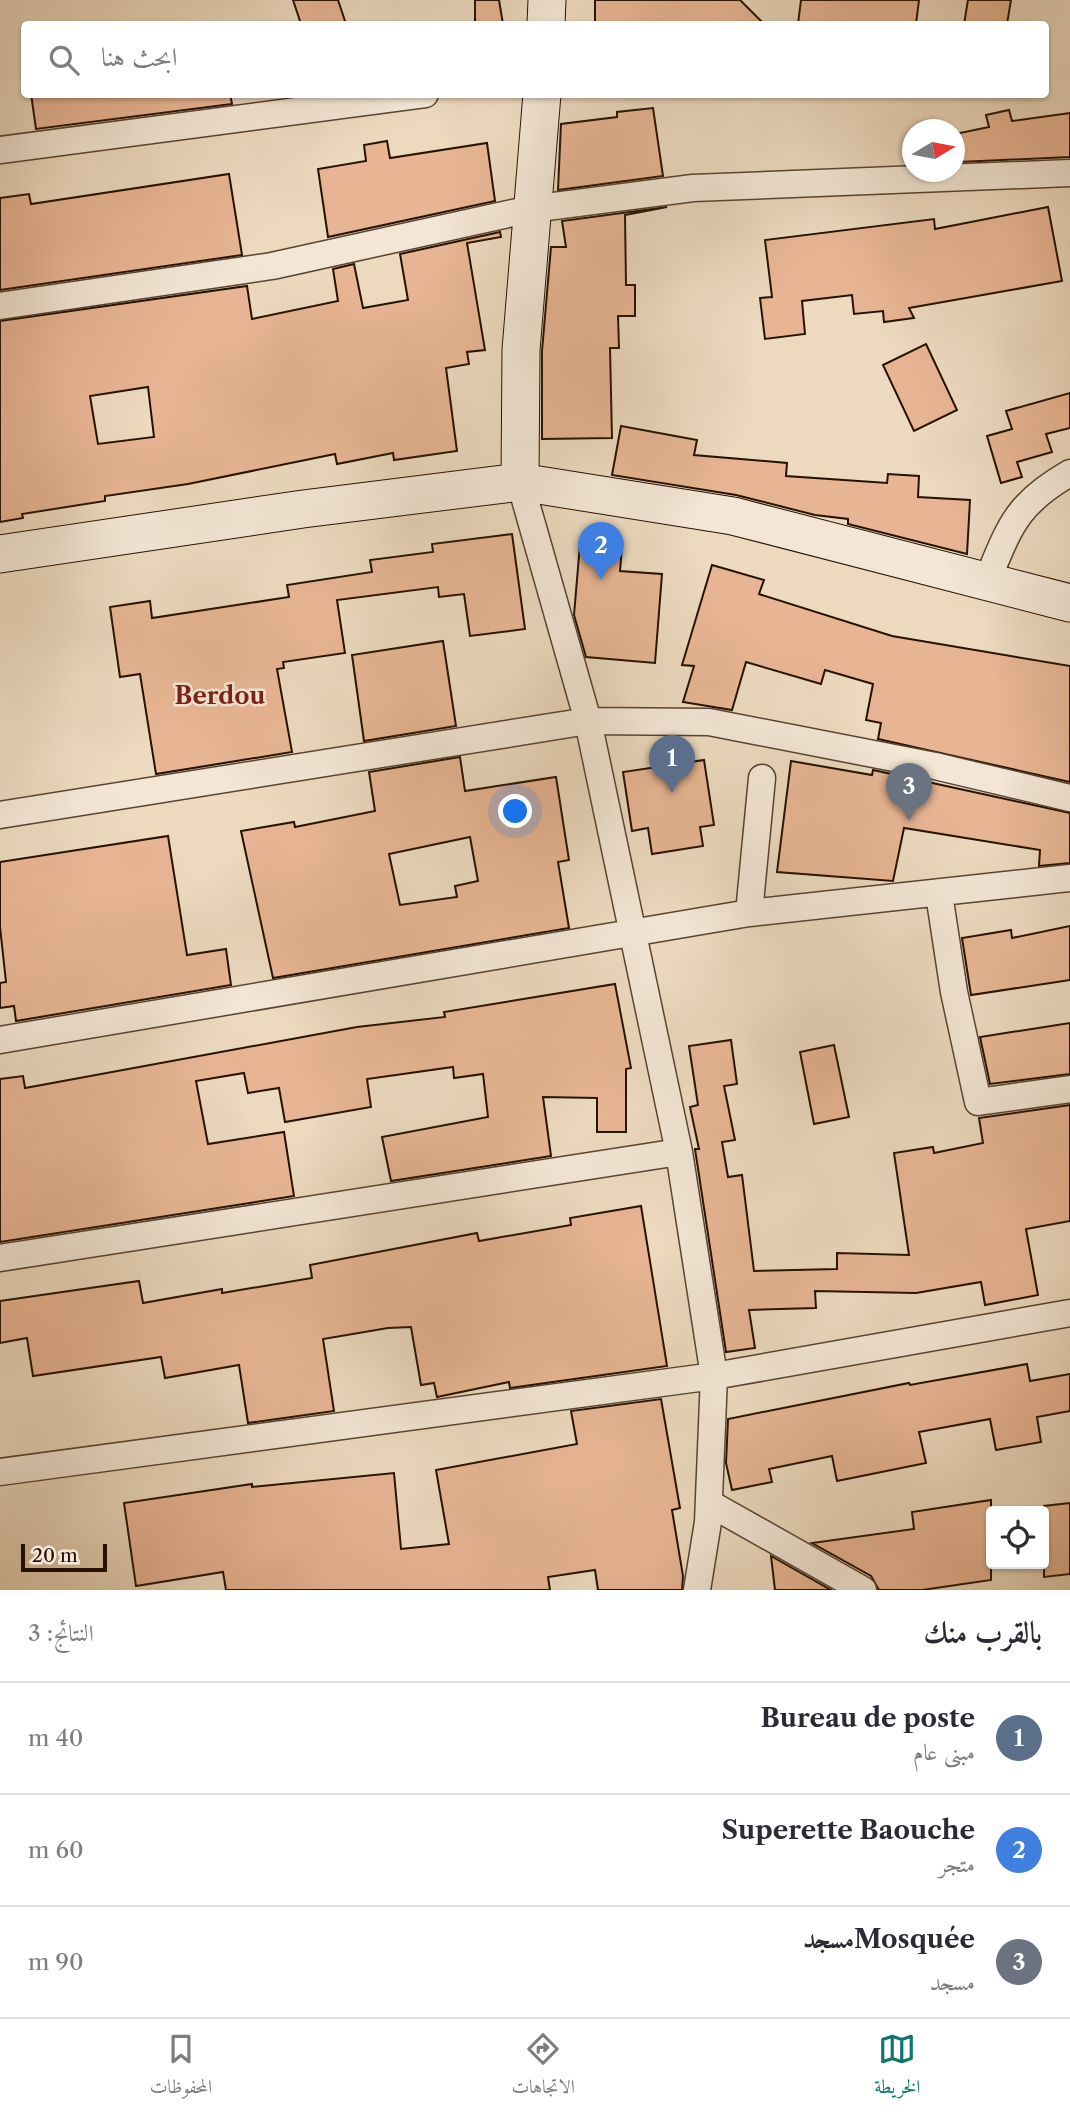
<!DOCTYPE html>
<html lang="ar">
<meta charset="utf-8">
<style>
:root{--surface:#fff;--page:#f2f2f3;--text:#2b2b33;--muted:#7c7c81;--line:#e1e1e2;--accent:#0f766e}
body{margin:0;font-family:"Libre Caslon Text",Amiri,serif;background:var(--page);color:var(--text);direction:rtl}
.controls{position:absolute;right:21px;bottom:21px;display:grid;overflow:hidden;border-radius:7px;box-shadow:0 2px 5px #0004}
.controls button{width:63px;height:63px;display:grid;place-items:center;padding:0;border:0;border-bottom:2px solid var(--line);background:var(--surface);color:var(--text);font:35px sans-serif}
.compass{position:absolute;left:902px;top:119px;width:63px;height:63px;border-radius:50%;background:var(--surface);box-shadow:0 2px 5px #0004;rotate:80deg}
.scale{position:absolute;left:21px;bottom:18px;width:86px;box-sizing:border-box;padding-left:7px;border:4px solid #271102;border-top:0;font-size:19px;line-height:24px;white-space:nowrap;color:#271102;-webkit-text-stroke:5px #f3e6d5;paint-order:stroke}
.you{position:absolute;left:516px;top:812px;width:24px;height:24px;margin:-18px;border:5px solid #fff;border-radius:50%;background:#1a73e8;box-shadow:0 0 0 10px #1a73e833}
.badge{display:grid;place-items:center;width:46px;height:46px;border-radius:50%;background:var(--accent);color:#fff;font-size:23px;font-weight:700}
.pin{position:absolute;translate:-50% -58px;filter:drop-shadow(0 2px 4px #0008)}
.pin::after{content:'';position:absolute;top:37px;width:24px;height:21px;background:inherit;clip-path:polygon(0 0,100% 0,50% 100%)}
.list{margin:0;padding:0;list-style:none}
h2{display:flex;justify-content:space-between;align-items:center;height:91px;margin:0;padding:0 28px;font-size:30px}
h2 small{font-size:23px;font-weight:400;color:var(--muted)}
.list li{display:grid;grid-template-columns:46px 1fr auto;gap:21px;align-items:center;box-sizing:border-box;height:112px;padding:0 28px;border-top:2px solid var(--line)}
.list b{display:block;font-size:26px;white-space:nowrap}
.list p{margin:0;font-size:23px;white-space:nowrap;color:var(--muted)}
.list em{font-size:23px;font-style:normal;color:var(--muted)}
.icon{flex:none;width:38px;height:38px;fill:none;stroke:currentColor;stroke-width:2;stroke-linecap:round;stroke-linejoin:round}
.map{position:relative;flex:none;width:1070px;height:1590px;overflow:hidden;direction:ltr}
.search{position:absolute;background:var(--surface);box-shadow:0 2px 5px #0004;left:21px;right:21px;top:21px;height:77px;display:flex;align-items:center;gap:18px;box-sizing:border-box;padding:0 24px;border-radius:7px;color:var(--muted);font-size:26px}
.sheet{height:427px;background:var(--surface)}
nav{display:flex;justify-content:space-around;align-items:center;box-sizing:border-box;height:98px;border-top:2px solid var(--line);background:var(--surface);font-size:19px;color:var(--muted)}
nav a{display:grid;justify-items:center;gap:4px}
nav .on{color:var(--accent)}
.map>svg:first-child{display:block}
.building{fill:#e7b593;stroke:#271102;stroke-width:2;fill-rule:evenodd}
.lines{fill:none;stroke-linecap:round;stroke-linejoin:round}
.street-casing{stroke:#584331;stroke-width:29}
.secondary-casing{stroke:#271102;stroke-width:39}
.street{stroke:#f3e6d5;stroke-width:26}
.secondary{stroke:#f3e6d5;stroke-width:37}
.labels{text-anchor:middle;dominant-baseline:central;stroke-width:5;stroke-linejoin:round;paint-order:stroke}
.district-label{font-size:24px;font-weight:bold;fill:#7a1f14;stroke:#f3e6d5}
</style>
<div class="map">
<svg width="1070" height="1590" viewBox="0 0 1070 1590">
<rect width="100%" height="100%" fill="#ecd9be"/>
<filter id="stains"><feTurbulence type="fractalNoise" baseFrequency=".00286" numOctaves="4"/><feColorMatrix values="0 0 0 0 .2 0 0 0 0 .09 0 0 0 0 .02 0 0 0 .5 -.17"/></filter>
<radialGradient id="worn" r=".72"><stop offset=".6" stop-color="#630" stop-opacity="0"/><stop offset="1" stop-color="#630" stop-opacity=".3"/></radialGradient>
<!-- building -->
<path class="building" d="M293,0h45l8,24h-45z
M475,0h24l4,24h-28z
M595,0h145l24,24h-169z
M801,0h118l-3,24h-118z
M968,0h43l-4,24h-43z
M31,94h199l2,10 -196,25z
M653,108l10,68 -105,14 3,-66 56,-7v-5z
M1009,110l3,11 58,-8v44l-111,5 -4,-28 34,-7 -3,-12z
M387,141l3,17 97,-15 8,58 -167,36 -10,-68 48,-8 -2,-16z
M229,174l13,81 -242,35v-92l29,-4 2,10z
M667,207l-42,8 1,70h9v31h-17l1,32h-9l2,90 -70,1v-88l9,-104h15l-4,-26z
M1048,207l14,74 -153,27 5,10 -30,4 -1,-11 -29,3 -2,-19 -50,6 3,33 -40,5 -5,-41 12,-1 -7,-57 169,-21 1,10z
M500,232l1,5 -34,6 18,107 -18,2 2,12 -23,4 11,83 -63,9 -1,-7 -56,11 -2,-10 -147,30 -83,12v5l-83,13 1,4 -23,4v-201l247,-35 5,33 86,-18 -5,-32 21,-5 9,44 45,-8 -8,-46zM148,387l6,50 -56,7 -8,-48z
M926,344l31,66 -43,21 -31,-66z
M1070,393v35l-24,6 6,18 -35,10 5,15 -21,6 -14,-47 25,-7 -6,-18z
M621,426l76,14 -3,15 93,8 -1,13 101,7 1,-9 31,2 -1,21 52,3 -3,54 -119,-30v-5l-33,-4 -79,-20 -124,-20z
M512,534l13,95 -55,7 -6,-42 -25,3 -1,-10 -101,13 8,53 -62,9 1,6 -7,1 15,83 -136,22 -16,-100 -20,3 -10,-70 40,-6 2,17 137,-21 -2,-12 85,-13 -2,-12 63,-8 -1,-8z
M580,544l42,3 -2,24 42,3 -7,89 -69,-6 -12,-42z
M712,565l52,15 -5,14 133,42 178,30v116l-192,-43 3,-16 -15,-3 7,-36 -48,-14 -4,14 -75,-22 -14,48 -49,-8 11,-36 -12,-1z
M443,641l13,85 -92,15 -12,-86z
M460,757l5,34 91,-14 13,83 -11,2 11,66 -296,50 -32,-147 53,-9 1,5 80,-16 -6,-39zM470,837l8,44 -23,5 2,11 -57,8 -11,-51z
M704,760l10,65 -14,2 3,19 -51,8 -4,-26 -16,3 -9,-59z
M791,761l81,14 1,-5 197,43v50l-31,3 1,-16 -136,-22 -11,53 -116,-9z
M168,836l19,119 39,-6 5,36 -215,36 -2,-15 -14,2v-25l6,-1 -6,-55v-65z
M1070,926v54l-99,15 -9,-57 49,-8 1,8z
M615,984l16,84 -5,1v63h-29v-34l-54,-1 8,59 -160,25 -9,-44 106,-20 -5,-43 -29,4 -1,-11 -86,12 4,28 -86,15 -6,-34 -31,5 -4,-20 -48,8 12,63 76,-12 10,64 -294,46v-163l23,-3 2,12 332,-61 88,-10 -1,-5z
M1070,1023v51l-80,10 -10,-47z
M731,1040l6,44 -13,2 11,54 -13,2 6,35 14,-2 12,96 83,-2v-16l72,2 -15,-102 39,-6 1,6 49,-10 -4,-25 91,-13v116l-44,8 12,66 -53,10 -4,-23 -65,11 -101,-2 1,17 -67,2 6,38 -29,4 -31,-203h4l-9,-42 8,-2 -9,-59z
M834,1045l15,72 -35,7 -14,-72z
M641,1206l26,160 -157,22 -1,-6 -72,15 -3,-14 -13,2 -10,-58 -23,1 -65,11 11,72 -86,12 -9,-58 -74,13 -4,-21 -128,19 -6,-38 -27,5v-42l139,-20 4,22 79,-14v4l90,-15 -2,-13 167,-32 2,8 92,-16 -1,-7z
M1027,1364l3,17 40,-7v37l-33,6 4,25 -45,8 -6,-31 -71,13 7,31 -89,18 -5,-25 -63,13 3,13 -40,8 -6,-27 2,-44 181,-36 1,2z
M661,1399l19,109 -8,2 11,66 -1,14h-84l-3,-20 -47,7 2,13h-324l-3,-18 -87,14 -12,-83 128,-19v3l142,-14 7,76 48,-5 -13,-74 141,-26 -6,-33z
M991,1500v80l-69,10h-43l-8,-14 -59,-33 102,-14 -2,-17z
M1070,1503v71l-26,3v-71z
M771,1556l60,34h-56z"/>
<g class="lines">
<!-- street casing -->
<g class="street-casing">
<path id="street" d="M0,150l425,-56
M0,306l272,-40 259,-57 162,-21 377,-15
M520,482l68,239 91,431 35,224 -6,146 -11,68
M987,581c23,-55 29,-77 83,-108
M0,815l588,-94 121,1 226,44 135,32
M939,894l15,98 24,110 92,-13
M749,913l13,-135
M0,1040l749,-127 321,-35
M0,1258l679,-106
M0,1472l714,-96 356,-63
M709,1503l154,87"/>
</g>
<!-- secondary casing -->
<g class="secondary-casing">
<path id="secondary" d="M546,24l1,-24
M520,482l1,-132 21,-256
M0,554l303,-45 217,-27 213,34 337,87"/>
</g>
<!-- street -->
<use href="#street" class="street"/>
<!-- secondary -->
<use href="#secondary" class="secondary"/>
</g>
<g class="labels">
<!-- district labels -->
<g class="district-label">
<text x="220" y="695">Berdou</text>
</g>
</g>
<rect width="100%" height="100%" filter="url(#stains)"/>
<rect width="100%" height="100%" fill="url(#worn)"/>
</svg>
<div class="controls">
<button><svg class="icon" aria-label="locate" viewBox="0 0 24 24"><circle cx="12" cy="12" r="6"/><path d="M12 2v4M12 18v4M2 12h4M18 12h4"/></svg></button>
</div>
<svg class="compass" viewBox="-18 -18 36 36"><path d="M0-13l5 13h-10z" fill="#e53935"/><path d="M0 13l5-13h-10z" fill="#7c7c81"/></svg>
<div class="scale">20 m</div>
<div class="you"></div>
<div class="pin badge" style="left:672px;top:793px;background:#5c6f8a">1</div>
<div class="pin badge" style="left:601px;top:580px;background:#3f7fe0">2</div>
<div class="pin badge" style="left:909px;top:821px;background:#6b7280">3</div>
<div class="search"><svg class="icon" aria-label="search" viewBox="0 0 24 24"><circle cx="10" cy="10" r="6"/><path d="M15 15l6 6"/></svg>ابحث هنا</div>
</div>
<section class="sheet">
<h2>بالقرب منك<small>النتائج: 3</small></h2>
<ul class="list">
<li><span class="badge" style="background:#5c6f8a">1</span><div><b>Bureau de poste</b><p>مبنى عام</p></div><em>40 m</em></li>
<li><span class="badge" style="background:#3f7fe0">2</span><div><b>Superette Baouche</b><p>متجر</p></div><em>60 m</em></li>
<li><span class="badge" style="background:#6b7280">3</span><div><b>Mosquéeمسجد</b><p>مسجد</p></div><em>90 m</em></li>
</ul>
</section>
<nav>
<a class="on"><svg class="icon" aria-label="map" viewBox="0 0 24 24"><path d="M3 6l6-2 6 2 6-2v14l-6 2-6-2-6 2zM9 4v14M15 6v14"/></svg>الخريطة</a>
<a><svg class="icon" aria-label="directions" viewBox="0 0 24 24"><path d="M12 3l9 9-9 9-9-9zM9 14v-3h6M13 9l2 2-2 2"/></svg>الاتجاهات</a>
<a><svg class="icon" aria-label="saved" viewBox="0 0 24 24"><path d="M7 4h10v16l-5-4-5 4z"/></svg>المحفوظات</a>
</nav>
